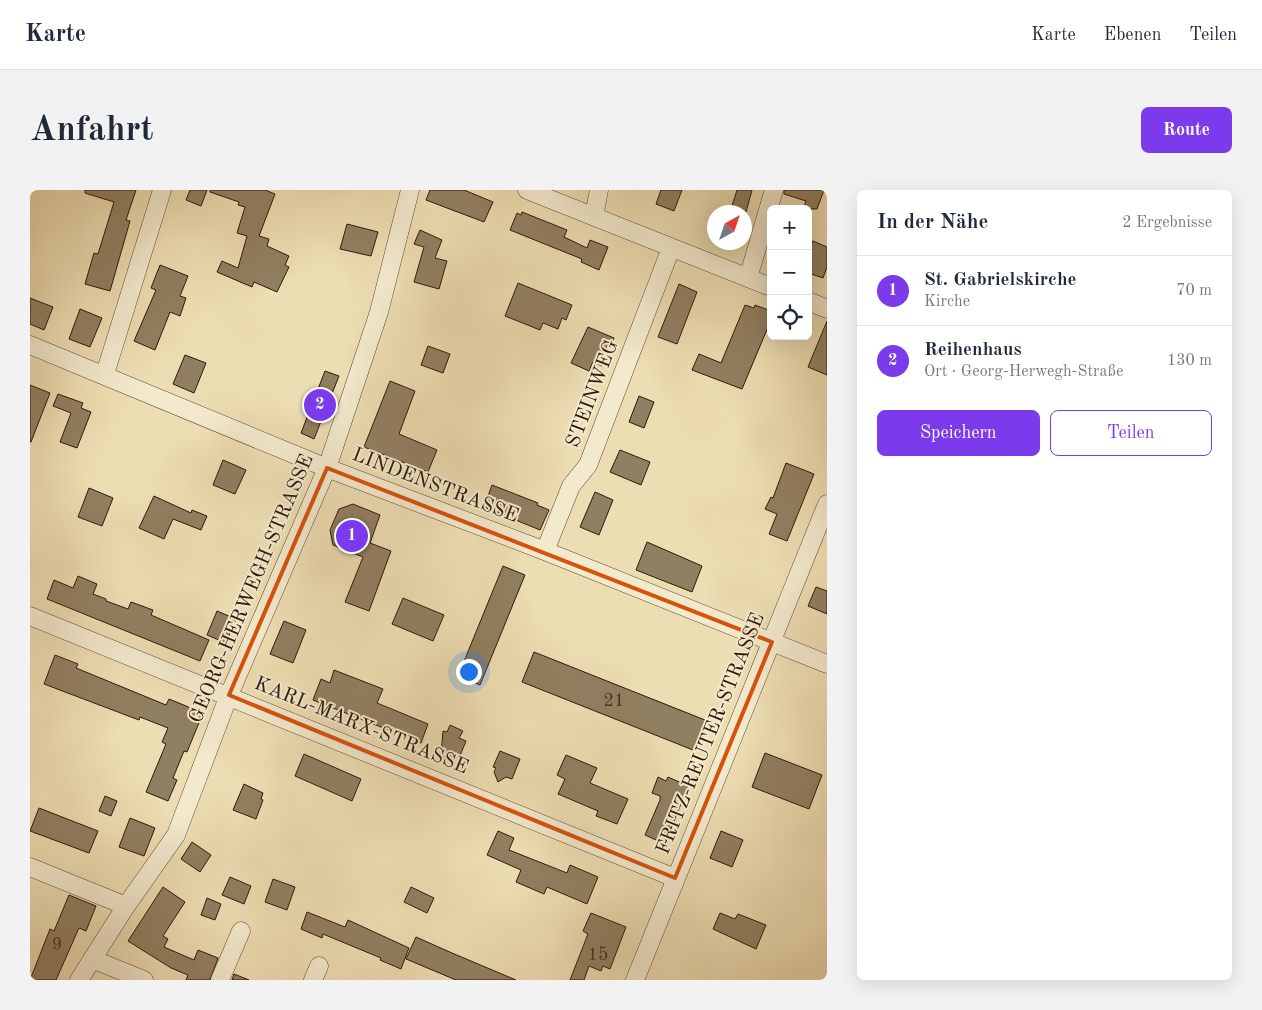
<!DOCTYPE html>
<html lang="de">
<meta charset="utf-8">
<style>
:root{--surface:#fff;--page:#f2f2f3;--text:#1f2937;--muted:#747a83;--line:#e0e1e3;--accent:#7c3aed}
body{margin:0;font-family:"Old Standard TT",serif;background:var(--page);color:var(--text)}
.controls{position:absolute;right:15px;top:15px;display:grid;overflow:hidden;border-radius:8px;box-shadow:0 5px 20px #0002}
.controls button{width:45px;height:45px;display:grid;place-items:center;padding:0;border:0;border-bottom:1px solid var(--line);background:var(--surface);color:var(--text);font:25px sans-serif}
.compass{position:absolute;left:677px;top:15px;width:45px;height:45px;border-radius:50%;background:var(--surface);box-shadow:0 5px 20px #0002;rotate:40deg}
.you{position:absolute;left:438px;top:481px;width:18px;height:18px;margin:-12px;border:4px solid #fff;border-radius:50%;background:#1a73e8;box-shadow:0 0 0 8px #1a73e833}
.badge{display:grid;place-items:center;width:32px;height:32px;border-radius:50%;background:var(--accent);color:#fff;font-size:16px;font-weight:700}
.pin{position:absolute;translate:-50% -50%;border:2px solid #fff;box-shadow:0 1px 5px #0006}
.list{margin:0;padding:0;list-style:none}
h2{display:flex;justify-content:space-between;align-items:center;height:65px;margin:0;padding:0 20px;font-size:21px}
h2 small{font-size:16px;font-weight:400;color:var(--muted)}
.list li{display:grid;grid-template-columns:32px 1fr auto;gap:15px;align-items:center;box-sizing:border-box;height:70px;padding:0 20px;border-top:1px solid var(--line)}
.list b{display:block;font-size:19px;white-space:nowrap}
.list p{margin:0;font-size:16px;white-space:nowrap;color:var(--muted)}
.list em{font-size:16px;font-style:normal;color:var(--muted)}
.actions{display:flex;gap:10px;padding:15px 20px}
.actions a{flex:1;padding:11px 0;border:1px solid var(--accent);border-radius:8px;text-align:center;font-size:18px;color:var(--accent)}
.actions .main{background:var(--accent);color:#fff}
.icon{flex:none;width:28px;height:28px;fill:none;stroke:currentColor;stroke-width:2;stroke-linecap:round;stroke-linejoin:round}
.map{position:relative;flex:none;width:797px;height:790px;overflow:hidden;border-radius:8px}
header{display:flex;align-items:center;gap:30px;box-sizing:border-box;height:70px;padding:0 25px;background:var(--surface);border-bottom:1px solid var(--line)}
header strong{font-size:24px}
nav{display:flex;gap:28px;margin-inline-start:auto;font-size:18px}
.intro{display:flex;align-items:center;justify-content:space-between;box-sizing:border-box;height:120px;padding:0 30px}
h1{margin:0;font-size:35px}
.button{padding:12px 22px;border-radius:8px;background:var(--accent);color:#fff;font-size:18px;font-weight:700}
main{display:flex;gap:30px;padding:0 30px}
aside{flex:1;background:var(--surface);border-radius:8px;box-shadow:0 5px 20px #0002}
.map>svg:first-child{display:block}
.building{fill:#917f61;stroke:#2d190a}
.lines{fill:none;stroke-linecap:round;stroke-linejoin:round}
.street-casing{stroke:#5d4a34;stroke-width:19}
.street{stroke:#f3e9cd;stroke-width:18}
.marked{fill:none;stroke:#d5530c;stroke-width:4;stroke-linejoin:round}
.labels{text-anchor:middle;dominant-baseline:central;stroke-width:4;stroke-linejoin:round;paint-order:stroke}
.number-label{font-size:18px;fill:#463220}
.street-label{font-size:20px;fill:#2d190a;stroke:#f3e9cd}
</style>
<header>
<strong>Karte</strong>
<nav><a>Karte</a><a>Ebenen</a><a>Teilen</a></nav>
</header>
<div class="intro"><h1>Anfahrt</h1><a class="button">Route</a></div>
<main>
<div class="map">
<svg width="797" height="790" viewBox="0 0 797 790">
<rect width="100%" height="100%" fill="#edddb2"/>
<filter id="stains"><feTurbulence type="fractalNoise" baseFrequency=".004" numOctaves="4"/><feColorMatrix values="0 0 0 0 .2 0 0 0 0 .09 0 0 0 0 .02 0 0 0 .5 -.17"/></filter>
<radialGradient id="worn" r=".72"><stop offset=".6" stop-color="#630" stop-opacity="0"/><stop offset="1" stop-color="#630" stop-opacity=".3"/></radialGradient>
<!-- building -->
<path class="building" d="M55,0h51l-10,30 4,1 -20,70 -25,-7 9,-31 4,1 16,-52 -29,-9z
M160,0h17l-6,16 -15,-6z
M180,0h55l10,4 -16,42 10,3 -2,7 22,10 -4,9 4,2 -12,25 -23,-10 -2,5 -35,-15 5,-11 16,7 9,-32 -10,-3 8,-26 -7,-2 1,-3 -29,-10z
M400,0h34l29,12 -9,20 -58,-22z
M631,0h21l-8,21 -18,-7z
M707,0h15l-6,22h-16z
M754,0h40l-7,19h-14l3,-8 -22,-7z
M492,22l45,18 -3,7 23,11 3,-8 18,7 -9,23 -18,-8 1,-3 -72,-29 7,-17 4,2z
M317,34l31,8 -7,24 -31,-7z
M390,40l22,10 -7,18 12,3 -8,28 -25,-7 10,-35 -10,-3z
M783,51l14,6v20l-4,11 -15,-5v-20z
M130,75l28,11 -8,20 6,2 -6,18 -10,-4 -15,38 -21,-9 22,-51 -5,-2z
M488,93l54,22 -6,15 -4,-2 -4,11 -15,-6 -3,7 -35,-14z
M649,94l18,8 -20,52 -19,-7z
M0,108l23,9 -9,23 -14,-6z
M715,115l9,3 1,-3 16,6v9l-29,69 -50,-19 7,-16 22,9z
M50,119l22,9 -12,29 -21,-8z
M797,131v54l-19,-8z
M558,137l26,11 -12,28 -9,-4 -4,9 -18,-8z
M398,156l22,8 -7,19 -22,-8z
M155,165l21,8 -12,30 -21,-9z
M295,181l14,5 -25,63 -13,-6z
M360,191l25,10 -16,43 38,16 -9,22 -64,-25z
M0,195l20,8 -19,49h-1z
M28,204l25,9 -2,5 10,4 -14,36 -17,-6 11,-29 -18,-7z
M609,206l15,6 -10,26 -15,-6z
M590,260l30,12 -9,23 -31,-13z
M193,270l23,10 -11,24 -22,-9z
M756,273l28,11 -27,67 -18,-7 8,-20 -12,-5 6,-12 2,1z
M462,295l46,18 -1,2 12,5 -9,20 -56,-23z
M59,298l24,10 -11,28 -24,-9z
M565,302l18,8 -14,35 -19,-8z
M124,306l37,17 1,-3 15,6 -6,14 -28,-11 -9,20 -25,-11z
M323,314l27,11 -10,28 21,8 -22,60 -24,-9 18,-45 -30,-12 -3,-15 9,-21z
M617,352l55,24 -10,26 -56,-22z
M473,376l22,9 -45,110 -22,-9z
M48,386l19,8 -4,10 13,5v2l22,8 3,-7 22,8 -2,5 58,25 -9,21 -153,-62 7,-19 19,8z
M786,397l11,4v23l-19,-8z
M373,408l41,17 -11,26 -41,-17z
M187,421l19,8 -10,24 -19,-8z
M254,431l22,9 -13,33 -23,-9z
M504,462l171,68 -12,30 -171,-68z
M25,465l23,9 -2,4 90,37 3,-6 34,14 -16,39 -3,-1 -11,27 4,2 -9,21 -22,-9 20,-48 -4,-2 6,-14 -28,-11 -1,3 -95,-36z
M304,480l49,19 -6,14 51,21 -7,19 -108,-43 8,-21 9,4z
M420,535l13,6 -4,7 7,3 -7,17 -5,-2 -8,3 -5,-4 2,-24 4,1z
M470,561l20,8 -8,20 -6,-2 -8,5 -4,-10 2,-4 -3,-1z
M735,563l57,22 -13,34 -57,-22z
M274,564l57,25 -9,22 -57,-25z
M536,565l31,13 -7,15 38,16 -11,25 -21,-8 2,-5 -40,-17 7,-15 -8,-4z
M628,587l8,4 2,-4 20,9 -23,58 -20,-9 15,-35v-4l-8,-3z
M214,594l19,9 -2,6 2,1 -7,19 -23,-9z
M75,606l12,5 -6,15 -12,-5z
M9,618l59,23 -9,22 -59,-22z
M100,628l25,10 -11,28 -25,-9z
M468,641l16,7 -5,12 58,23 3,-8 28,12 -11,27 -40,-17 -3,7 -28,-12 5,-12 -34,-15z
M691,641l22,9 -11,27 -22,-9z
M162,652l19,13 -11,17 -19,-13z
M200,687l21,9 -7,18 -22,-9z
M243,689l22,8 -8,23 -22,-8z
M133,697l22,15 -22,34 5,3 -4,8 30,13 4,-10 20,8 -8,22h-24l2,-5 -17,-7 -43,-27z
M381,697l23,11 -7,15 -23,-11z
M39,705l27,11 -10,25 -7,-3 -23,52h-26l20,-51 4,2z
M177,708l14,6 -6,16 -14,-5z
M277,722l38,15 3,-7 61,28 -8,21 -21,-9 1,-2 -58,-24 -1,4 -21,-9z
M561,723l35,14 -16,42 -7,-3 -2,5 -12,-5 -5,14h-14l18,-46 -5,-3z
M690,723l15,6 3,-5 28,11 -10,24 -43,-20z
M386,747l36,16 64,27h-60l-50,-21z
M204,784l15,6h-17z"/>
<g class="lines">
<!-- street casing -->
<g class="street-casing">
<path id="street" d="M497,0l244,97
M564,26l5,-26
M718,88l26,-88
M778,111l19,8
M0,155l297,123 218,83 282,113
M75,184l57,-184
M515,361l26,-65 17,-21 83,-217
M0,426l645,262
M0,677l96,39
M62,769l52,21
M49,790l47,-74 50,-71 53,-140 98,-227 52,-156 31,-122
M190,790l21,-49
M283,790l6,-14
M605,790l192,-476"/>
</g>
<!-- street -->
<use href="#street" class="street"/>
</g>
<!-- marked area -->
<path class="marked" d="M297,278l445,174 -97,236 -446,-183z"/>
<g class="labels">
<!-- number labels -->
<g class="number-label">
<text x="584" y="511">21</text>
<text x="27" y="755">9</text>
<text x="568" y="765">15</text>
</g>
<!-- street labels -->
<g class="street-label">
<text transform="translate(563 204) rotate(-69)">STEINWEG</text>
<text transform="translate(405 296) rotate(21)">LINDENSTRASSE</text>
<text transform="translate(222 399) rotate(-67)">GEORG-HERWEGH-STRASSE</text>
<text transform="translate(331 536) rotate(22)">KARL-MARX-STRASSE</text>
<text transform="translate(681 544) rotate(-68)">FRITZ-REUTER-STRASSE</text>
</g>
</g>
<rect width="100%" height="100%" filter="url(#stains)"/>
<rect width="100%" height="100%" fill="url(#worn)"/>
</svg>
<div class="controls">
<button>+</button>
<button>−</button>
<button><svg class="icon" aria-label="locate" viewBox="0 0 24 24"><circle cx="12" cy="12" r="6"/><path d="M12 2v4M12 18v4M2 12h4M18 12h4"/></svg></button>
</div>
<svg class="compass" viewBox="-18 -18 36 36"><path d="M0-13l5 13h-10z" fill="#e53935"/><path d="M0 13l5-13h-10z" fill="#747a83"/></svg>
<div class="you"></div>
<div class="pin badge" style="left:322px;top:346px">1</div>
<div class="pin badge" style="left:290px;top:215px">2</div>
</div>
<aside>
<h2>In der Nähe<small>2 Ergebnisse</small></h2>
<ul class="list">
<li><span class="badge">1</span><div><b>St. Gabrielskirche</b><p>Kirche</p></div><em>70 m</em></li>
<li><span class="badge">2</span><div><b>Reihenhaus</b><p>Ort · Georg-Herwegh-Straße</p></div><em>130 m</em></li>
</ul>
<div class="actions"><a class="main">Speichern</a><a>Teilen</a></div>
</aside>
</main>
